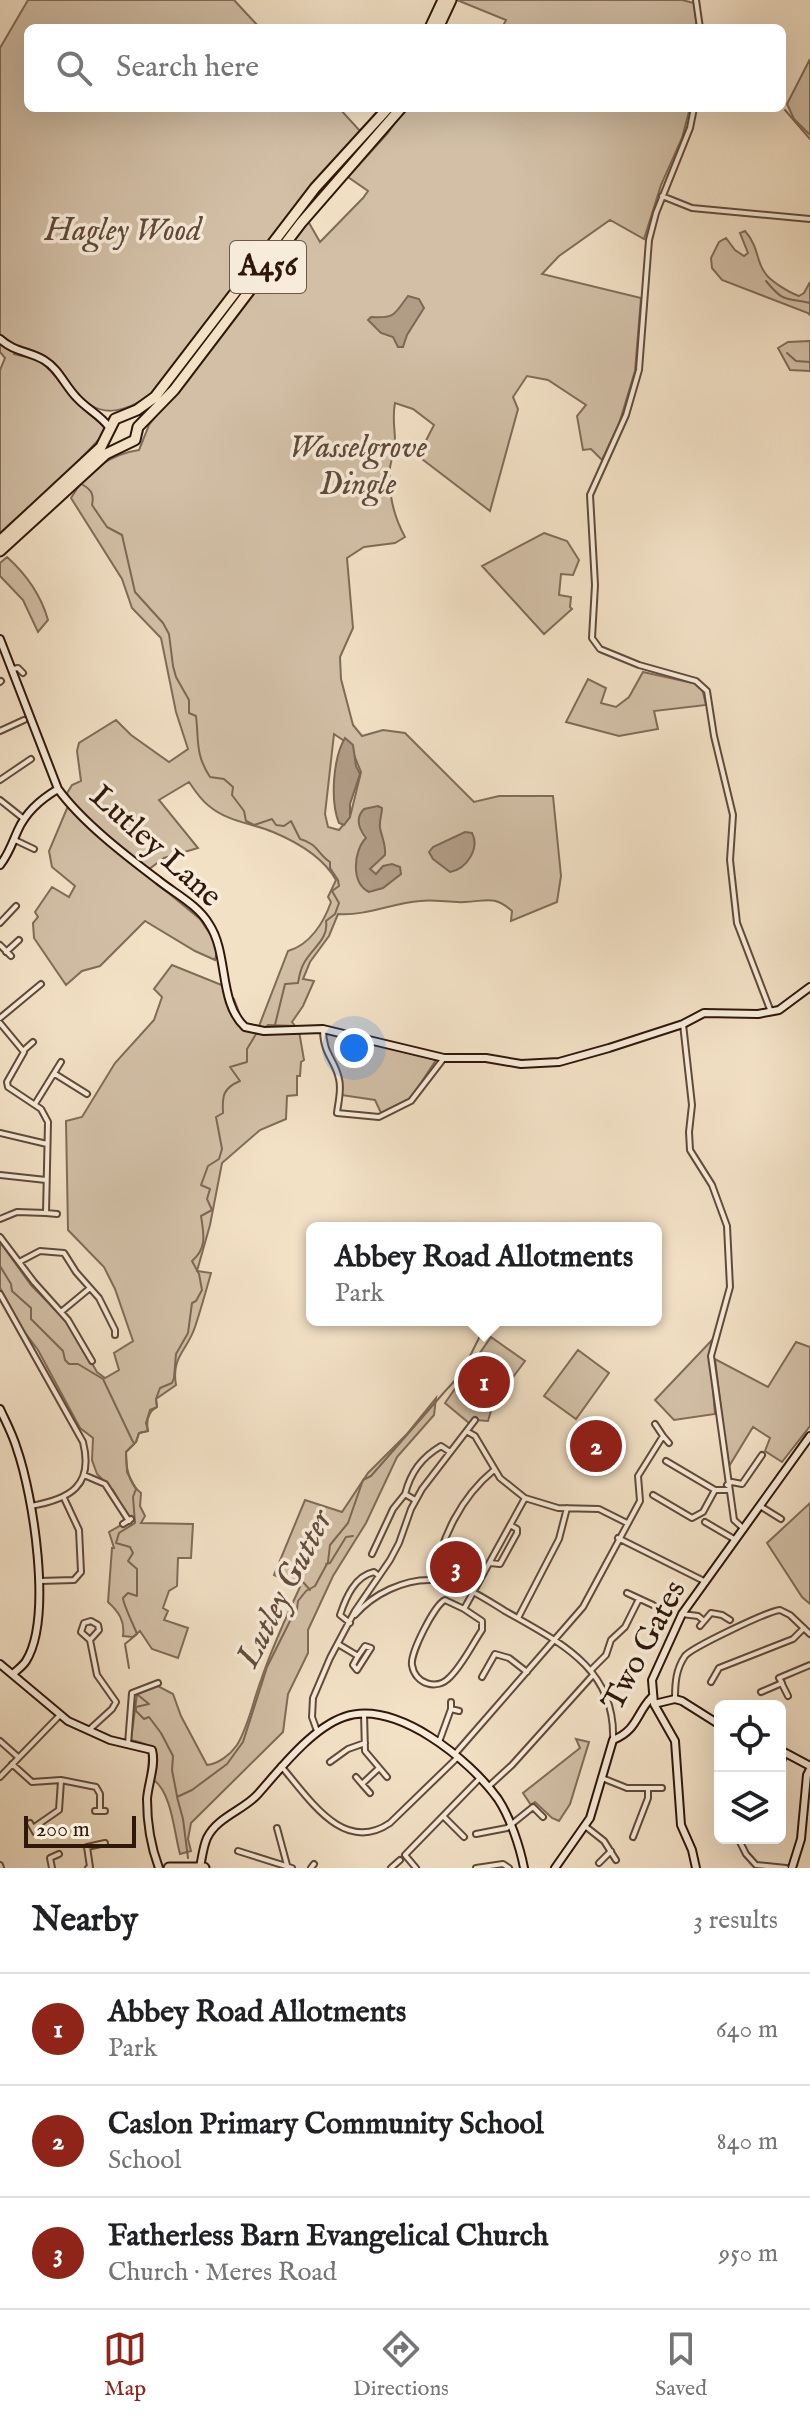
<!DOCTYPE html>
<meta charset="utf-8">
<style>
:root{--surface:#fff;--page:#f2f2f2;--text:#202124;--muted:#757577;--line:#e0e0e0;--accent:#8f2418}
body{margin:0;font-family:"IM FELL English",serif;background:var(--page);color:var(--text)}
.controls{position:absolute;right:24px;bottom:24px;display:grid;overflow:hidden;border-radius:12px;box-shadow:0 8px 32px #0002}
.controls button{width:72px;height:72px;display:grid;place-items:center;padding:0;border:0;border-bottom:2px solid var(--line);background:var(--surface);color:var(--text);font:40px sans-serif}
.scale{position:absolute;left:24px;bottom:20px;width:112px;box-sizing:border-box;padding-left:8px;border:4px solid #30170b;border-top:0;font-size:22px;line-height:28px;white-space:nowrap;color:#30170b;-webkit-text-stroke:6px #f7ecda;paint-order:stroke}
.you{position:absolute;left:354px;top:1048px;width:28px;height:28px;margin:-20px;border:6px solid #fff;border-radius:50%;background:#1a73e8;box-shadow:0 0 0 12px #1a73e833}
.badge{display:grid;place-items:center;width:52px;height:52px;border-radius:50%;background:var(--accent);color:#fff;font-size:26px;font-weight:700}
.pin{position:absolute;translate:-50% -50%;border:4px solid #fff;box-shadow:0 2px 8px #0006}
.popup{position:absolute;left:306px;top:1222px;width:356px;height:104px;box-sizing:border-box;display:grid;place-content:center;border-radius:12px;background:var(--surface);filter:drop-shadow(0 2px 6px #0005);font-size:26px;white-space:nowrap;color:var(--muted)}
.popup b{font-size:30px;color:var(--text)}
.popup::after{content:'';position:absolute;left:50%;top:100%;margin-left:-16px;border:16px solid transparent;border-top-color:var(--surface)}
.list{margin:0;padding:0;list-style:none}
h2{display:flex;justify-content:space-between;align-items:center;height:104px;margin:0;padding:0 32px;font-size:34px}
h2 small{font-size:26px;font-weight:400;color:var(--muted)}
.list li{display:grid;grid-template-columns:52px 1fr auto;gap:24px;align-items:center;box-sizing:border-box;height:112px;padding:0 32px;border-top:2px solid var(--line)}
.list b{display:block;font-size:30px;white-space:nowrap}
.list p{margin:0;font-size:26px;white-space:nowrap;color:var(--muted)}
.list em{font-size:26px;font-style:normal;color:var(--muted)}
.icon{flex:none;width:44px;height:44px;fill:none;stroke:currentColor;stroke-width:2;stroke-linecap:round;stroke-linejoin:round}
.map{position:relative;flex:none;width:810px;height:1868px;overflow:hidden}
.search{position:absolute;background:var(--surface);box-shadow:0 8px 32px #0002;left:24px;right:24px;top:24px;height:88px;display:flex;align-items:center;gap:20px;box-sizing:border-box;padding:0 28px;border-radius:12px;color:var(--muted);font-size:30px}
.sheet{height:440px;background:var(--surface)}
nav{display:flex;justify-content:space-around;align-items:center;box-sizing:border-box;height:112px;border-top:2px solid var(--line);background:var(--surface);font-size:22px;color:var(--muted)}
nav a{display:grid;justify-items:center;gap:4px}
nav .on{color:var(--accent)}
.map>svg:first-child{display:block}
.green{fill:#d2bfa6;stroke:#816b58;stroke-width:2;fill-rule:evenodd}
.water{fill:#b19c86;stroke:#7d6755;stroke-width:2}
.lines{fill:none;stroke-linecap:round;stroke-linejoin:round}
.stream{stroke:#7d6755;stroke-width:2}
.street-casing{stroke:#614a3a;stroke-width:8}
.secondary-casing{stroke:#30170b;stroke-width:10}
.highway-casing{stroke:#30170b;stroke-width:13}
.street{stroke:#f7ecda;stroke-width:4}
.secondary{stroke:#f7ecda;stroke-width:6}
.highway{stroke:#f3e1c6;stroke-width:9}
.labels{text-anchor:middle;dominant-baseline:central;stroke-width:7;stroke-linejoin:round;paint-order:stroke}
.shield{fill:#f7ecda;stroke:#6c5749;stroke-width:2}
.shield-label{font-size:30px;font-weight:bold;fill:#30170b}
.park-label{font-size:32px;font-style:italic;fill:#61493a;stroke:#f7ecda}
.street-label{font-size:32px;fill:#30170b;stroke:#f7ecda}
.water-label{font-size:34px;font-style:italic;fill:#644c3c;stroke:#f7ecda}
</style>
<div class="map">
<svg width="810" height="1868" viewBox="0 0 810 1868">
<rect width="100%" height="100%" fill="#f3e1c6"/>
<filter id="stains"><feTurbulence type="fractalNoise" baseFrequency=".0025" numOctaves="4"/><feColorMatrix values="0 0 0 0 .2 0 0 0 0 .09 0 0 0 0 .02 0 0 0 .5 -.17"/></filter>
<radialGradient id="worn" r=".72"><stop offset=".6" stop-color="#630" stop-opacity="0"/><stop offset="1" stop-color="#630" stop-opacity=".3"/></radialGradient>
<!-- green -->
<path class="green" d="M28,0h206l26,28h-232v80h311l22,24 -71,81 -135,179c-30,21 -57,30 -83,-4 -6,-7 -12,-19 -20,-24 -10,-7 -24,-10 -36,-15l-2,5 29,7 8,7 21,28 32,29v9l-31,33 -73,66v-163l5,-12 -5,-6v-304z
M457,0h225l12,3 3,25h-195l4,-8z
M810,59v76l-16,-16 -7,-15z
M405,108h285l-8,30 -21,47 -17,54 -34,-19 -51,36 -17,18 99,24 -6,73 -16,53 -17,36 -11,-11 -8,1 -6,-34 9,-11 -38,-25 -21,-4 -14,21 5,12 -28,102 -72,-55 16,-31 -21,-16 -18,-6c-3,15 0,25 0,39 0,9 -4,17 -5,26 -2,25 3,47 15,69l-10,6 -31,4 -17,11 6,70 -13,29 1,22 12,46 9,11 21,-6 22,3 69,69 25,-6h54l8,80 -4,26 -46,19 1,-10c-18,-16 -25,-10 -47,-9 -15,1 -30,-3 -45,-1 -28,2 -53,15 -82,13l-9,22 -19,26 -7,17 11,2 -11,25 -11,16 3,4 -27,-1 -7,6h38l5,29 -3,2 -1,14h-3v19l-10,1 -1,23 -26,11 -38,33 -12,62 -13,46 14,2c-5,18 -10,36 -16,54 -8,24 -24,30 -19,58l-20,14 1,8c-9,5 -11,14 -9,24l-9,2 -3,9 -10,10c0,15 2,31 15,41l-1,13 5,10 -4,7 52,1 -2,34h-13l-1,28 -8,5 -6,17 5,3 -4,9 24,8 -10,30 -26,-9 -12,-18 -7,6 -10,-1c2,-15 -4,-24 -15,-34l4,-54h2l-5,-16 21,-12 -17,-30 -16,-16 -5,-14 1,-22 -13,-10 -42,-78 -15,-20 -23,-42v-46l31,43 39,40 27,47 8,6 14,-8 -5,-17 19,-12 -18,-52 -11,-22 -36,-37 -2,-109 16,-4 33,-54 39,-43 8,-23 -8,-8 18,-24 52,21 1,9 9,4 9,24 16,3 29,-75c22,-6 36,-29 43,-49l-3,-5 8,-17c-13,-23 -39,-38 -63,-48 -21,-9 -45,-10 -64,-26 -8,-6 -14,-15 -20,-24l-30,18 39,48 -34,10 -16,12 -73,-63 -9,-12 6,-10 9,-4 -4,-30 2,-8 37,-23 15,15 38,27 19,-13 -12,-37 -15,-74 -29,-30 -10,-29 -51,-81c15,-26 39,-44 68,-48l10,-25 159,-204 12,21 43,-44 5,-7 -20,-14 40,-44zM334,734l16,11 11,27 -11,45 -11,13 -11,-3 -3,-13z
M745,231c14,16 11,30 20,42 5,8 25,20 34,23l5,-3 6,-11v33l-2,-2 -86,-33 -10,-12 -1,-10 8,-16 7,-4 9,12 9,6 4,-3 -8,-20z
M810,341v30l-20,-1 -12,-22 10,-6z
M544,533l23,8 12,19 -6,15 -12,-1 -2,21 12,2 -1,10 2,2 -28,25 -62,-68z
M7,557c20,18 34,38 41,63l-10,12 -15,-32 -23,-24v-13z
M643,672l54,12 5,4 4,17 -52,6 4,18 -39,7 -53,-14 22,-43 18,9 -5,15 15,4 13,-10z
M68,806l53,48 79,65 18,27 -3,14 -20,-9 -50,-30 -45,45 -18,5 -16,14 -32,-47 -1,-15 5,-6 -3,-5 17,-25 17,10 6,-11 -23,-19 -3,-16z
M330,1033l106,27 -25,38 -30,15 -6,-13 -34,-5c0,-7 1,-15 -2,-21 -5,-13 -16,-24 -13,-40z
M491,1337l34,24 -32,43 -5,17 -13,-1 -6,3 -24,-20z
M713,1339l-3,15 5,60 -41,6 -19,-20z
M796,1342l14,5v79l-28,36 -17,-11 5,-13 -17,-11 -25,41 -13,-109 53,28z
M578,1350l31,23 -33,46 -32,-23z
M436,1398l-2,17 -37,42 -31,66 -33,53 -25,54v23l-20,41 -5,38 -92,91 -3,16 3,12 -11,3c-6,-22 -8,-60 -26,-74 6,-28 6,-33 -23,-40l6,-46 21,-8 15,8 8,22 26,49c11,-1 23,-10 30,-20 12,-20 16,-44 24,-65 11,-32 25,-63 39,-93l-26,-12 31,-75 37,12 26,-39 39,-39z
M810,1503v101l-8,-7 -35,-54z
M576,1739l13,3 -19,62 -11,17 -7,-3 -17,-16 -4,3 -8,-12 57,-45z"/>
<!-- water -->
<path class="water" d="M408,296l11,3 5,9 -17,27 -4,12h-5l-5,-10 -12,-4 -13,-13 3,-3c25,2 23,-3 37,-21z
M345,738l8,7 3,21 4,8 -10,30v13l-6,8 -5,-2c-9,-22 -6,-65 6,-85z
M378,806l4,2c0,6 -3,13 -2,20 2,10 6,16 5,27l-15,14 6,5 7,-8 9,-2 8,3 1,7 -18,14 -14,4c-19,-10 -15,-42 -3,-54 -7,-9 -11,-20 -2,-29z
M465,832l7,1c8,15 -5,36 -22,39l-17,-13 -4,-7 4,-5z"/>
<g class="lines">
<!-- stream -->
<path class="stream" d="M785,110l25,29
M766,281c19,23 19,16 44,22
M787,353l9,8 14,1
M83,485c9,5 11,10 9,20l15,22 15,8 13,57 28,31 6,11 4,32 3,11 13,23v13l7,3c3,25 -1,38 14,61l14,2 9,8 -1,8 12,16 2,10 8,4 18,-6 4,6 8,1 7,-5 9,18c19,5 17,15 30,23v6l8,12 1,6 -7,5 7,12 -4,11 -9,7c3,18 -14,27 -22,42 -3,5 -5,14 -6,20l-13,1 -11,45
M0,1266l11,18 1,7 19,17v11l32,32 2,9 4,4h9l25,15 30,63
M448,1388l13,-14 27,-54
M326,1564l4,-1 16,-26 7,-1
M303,1582l7,8
M129,1668l-4,-24 12,-10c-3,-8 -14,-30 -14,-36l5,-5 9,3v-27l-9,-8 5,-8 -3,-6 -14,-4 3,-10 16,-10 -2,-26 3,-8 -9,-17 -1,-20 10,-10 3,-9 9,-2 -2,-8 4,-13 7,-3 -1,-8 4,-11 12,-5 2,-5 2,-24 12,-21 4,-30 4,-2 6,-11 -3,-16 -7,-13c15,-13 12,-26 9,-45l11,-6 -5,-11 3,-10 -9,-4 7,-19 11,-7 3,-10 -6,-32 7,-4c-1,-17 0,-25 17,-32l-10,-14 17,-5v-13l9,-15h12
M138,1695l11,9 -13,3v4l8,8 5,-2 12,16 12,23 -1,14 5,26
M754,1703l3,3
M780,1718l4,2
M188,1858l-5,-39 -6,-22 15,-7 35,-26 16,-22 24,-75 23,-46 6,-4 2,-16 8,-10 9,-5 13,-24 2,-17 18,-22 15,-43 8,-4 76,-87"/>
<!-- street casing -->
<g class="street-casing">
<path id="street" d="M696,0l4,28
M694,108l-4,20 -34,85 -7,27 -10,130 -13,45 -36,80 5,90 -3,53 8,11 39,16 57,16 11,10 7,45 19,79 -3,45 7,63 34,89
M662,196l30,12 118,11
M13,669l5,-1 5,5
M0,682l1,-1
M0,731l24,-11
M0,780l31,-21
M0,800l24,19
M15,840l19,9
M0,923l16,-17
M0,945l11,11
M6,952l13,-12
M0,1018l41,-34
M0,1023l24,29 -17,30 1,5 33,22 7,13 -2,91 -29,-1 -17,7
M683,1024l9,81 -3,27 1,18 22,35 15,41 3,61 -19,69 23,164 10,9
M323,1029c0,26 12,30 16,50 3,11 -1,24 -2,34l42,4 32,-16 33,-43
M24,1050l9,-8
M55,1074l32,20
M35,1104l26,-42
M0,1133l47,11
M0,1175l46,5
M46,1213l11,1
M0,1237l34,45 34,38 24,41
M21,1261l19,-10 24,2 12,19 23,26 16,32v5
M0,1294l83,148c11,44 -13,57 -52,64
M61,1312l29,-24
M468,1432l7,4 25,42 25,20 33,10 41,1 28,14
M663,1436l6,7
M666,1461l49,29h14
M84,1475l21,9 24,37
M727,1485l5,-3 10,2 20,-29
M653,1495l39,23 11,-6 12,-22
M415,1500l-10,-6c6,-22 16,-36 36,-48l9,6
M760,1506l21,13
M705,1522l29,17
M123,1524l8,-5
M618,1538l88,44
M372,1554l21,-45 12,-15
M490,1563l10,1 17,-31v-4l-7,-4
M434,1579c7,-41 27,-82 60,-109
M40,1581l34,-1 7,-8 -2,-42 -15,-32
M627,1593l26,12
M464,1609l-19,-9c-10,4 -35,53 -33,65 3,19 25,26 38,12 13,-13 22,-32 32,-47v-9l-18,-12 61,-111
M682,1614l16,2 6,5
M355,1615c18,-21 49,-36 77,-35 26,0 52,18 73,31 54,31 111,57 108,129
M518,1618l41,-79 8,-31
M350,1623l-10,-8c6,-18 15,-39 34,-43l5,4
M700,1626l11,-13 11,2 8,5
M338,1644l20,12 7,-10 6,2 -14,22 -4,-5 5,-9
M591,1670l15,-15 5,-15 14,-13 14,-28
M482,1677l13,-23 14,4 18,14
M711,1682l8,-14 74,-29 11,-11
M782,1684l6,12
M761,1692l21,-9 -3,-5 31,-13
M675,1698c0,-15 1,-29 10,-42 6,-8 83,-45 95,-46l10,5 20,19
M451,1702v7l8,2
M364,1714l1,37 22,26
M89,1730l23,-21 4,-7 -19,-27 -7,-35 -9,-8 3,-9 7,-2 7,4 1,5 -9,10
M317,1731l-5,-14 1,-19 17,-40 25,-47 35,-51 9,-17 12,-34 11,-20 53,-69
M0,1741l18,16
M439,1742l12,-33
M128,1744l4,-51 26,-10
M455,1754l128,-147 57,-106 -2,-25 25,-40 -8,-12
M330,1762l18,-13 17,-6
M12,1764l20,18 29,-2 35,7 4,7v16
M780,1765l6,-12
M281,1766c28,32 62,89 109,57l68,-66
M0,1777l60,-62
M356,1777l6,7 16,-15
M602,1778l25,10h35
M362,1784l8,9
M488,1787l24,-22 81,-90
M95,1811h10
M443,1816l21,21
M30,1823l5,9
M585,1826l19,15 12,19
M33,1828l26,-18 2,-29
M277,1828l10,37
M476,1834l31,-6 26,-21 10,10
M633,1837l15,-39v-8
M738,1838l8,16 10,11 30,3
M238,1851l54,17
M599,1863l12,-12
M0,1865l1,3
M52,1868l-2,-10 9,-4
M88,1868l2,-1 -3,-20 18,-4
M311,1868l3,-4
M391,1868l9,-8
M416,1868l-11,-13 75,-77
M476,1868l27,-4 6,4"/>
</g>
<!-- secondary casing -->
<g class="secondary-casing">
<path id="secondary" d="M0,339c14,13 29,12 44,21 15,9 21,26 33,38 10,11 23,17 32,29
M0,639l58,150c24,33 67,66 100,91 16,13 40,25 51,44 20,30 9,78 36,103l19,4 59,-2 121,29h42l35,6 38,-2 50,-14 74,-24 21,-11 54,1 21,-4 31,-23
M0,865c9,-11 12,-22 18,-35 8,-18 23,-31 40,-41
M0,1409c6,13 13,26 17,40 16,46 36,169 9,212 -3,5 -9,9 -13,13
M0,1664l68,57 42,19 42,10c4,15 -4,34 -5,49 0,23 4,48 12,69
M654,1704l21,-5 7,2 38,24
M780,1750l30,16
M200,1867c2,-9 3,-20 7,-29 10,-21 37,-28 51,-44 22,-25 54,-66 86,-77 52,-18 126,43 154,82 12,18 22,48 26,69
M555,1868l35,-50 23,-78c25,-10 23,-27 39,-43
M696,1868l-4,-18 -11,-25 -6,-84 -21,-37 -2,-24 30,-66 128,-178
M792,1868l9,-29 6,-64 3,-6"/>
</g>
<!-- highway casing -->
<g class="highway-casing">
<path id="highway" d="M430,28l13,-28
M438,28l13,-28
M0,541l101,-94 14,-28 22,-9 18,-13 160,-209 73,-80
M0,551l106,-97 29,-14 3,-13 36,-37 127,-167 100,-115
M169,1868h35"/>
</g>
<!-- street -->
<use href="#street" class="street"/>
<!-- secondary -->
<use href="#secondary" class="secondary"/>
<!-- highway -->
<use href="#highway" class="highway"/>
</g>
<g class="labels">
<!-- shield labels -->
<rect class="shield" x="230" y="241" width="76" height="52" rx="6"/>
<g class="shield-label">
<text x="268" y="267">A456</text>
</g>
<!-- park labels -->
<g class="park-label">
<text x="123" y="231">Hagley Wood</text>
<text x="358" y="448">Wasselgrove<tspan x="358" dy="37">Dingle</tspan></text>
</g>
<!-- street labels -->
<g class="street-label">
<text transform="translate(155 847) rotate(42)">Lutley Lane</text>
<text transform="translate(645 1646) rotate(-62)">Two Gates</text>
</g>
<!-- water labels -->
<g class="water-label">
<text transform="translate(285 1589) rotate(-63)">Lutley Gutter</text>
</g>
</g>
<rect width="100%" height="100%" filter="url(#stains)"/>
<rect width="100%" height="100%" fill="url(#worn)"/>
</svg>
<div class="controls">
<button><svg class="icon" aria-label="locate" viewBox="0 0 24 24"><circle cx="12" cy="12" r="6"/><path d="M12 2v4M12 18v4M2 12h4M18 12h4"/></svg></button>
<button><svg class="icon" aria-label="layers" viewBox="0 0 24 24"><path d="M12 4l9 5-9 5-9-5zM3 14l9 5 9-5"/></svg></button>
</div>
<div class="scale">200 m</div>
<div class="you"></div>
<div class="pin badge" style="left:484px;top:1382px">1</div>
<div class="popup"><b>Abbey Road Allotments</b>Park</div>
<div class="pin badge" style="left:596px;top:1446px">2</div>
<div class="pin badge" style="left:456px;top:1567px">3</div>
<div class="search"><svg class="icon" aria-label="search" viewBox="0 0 24 24"><circle cx="10" cy="10" r="6"/><path d="M15 15l6 6"/></svg>Search here</div>
</div>
<section class="sheet">
<h2>Nearby<small>3 results</small></h2>
<ul class="list">
<li><span class="badge">1</span><div><b>Abbey Road Allotments</b><p>Park</p></div><em>640 m</em></li>
<li><span class="badge">2</span><div><b>Caslon Primary Community School</b><p>School</p></div><em>840 m</em></li>
<li><span class="badge">3</span><div><b>Fatherless Barn Evangelical Church</b><p>Church · Meres Road</p></div><em>950 m</em></li>
</ul>
</section>
<nav>
<a class="on"><svg class="icon" aria-label="map" viewBox="0 0 24 24"><path d="M3 6l6-2 6 2 6-2v14l-6 2-6-2-6 2zM9 4v14M15 6v14"/></svg>Map</a>
<a><svg class="icon" aria-label="directions" viewBox="0 0 24 24"><path d="M12 3l9 9-9 9-9-9zM9 14v-3h6M13 9l2 2-2 2"/></svg>Directions</a>
<a><svg class="icon" aria-label="saved" viewBox="0 0 24 24"><path d="M7 4h10v16l-5-4-5 4z"/></svg>Saved</a>
</nav>
